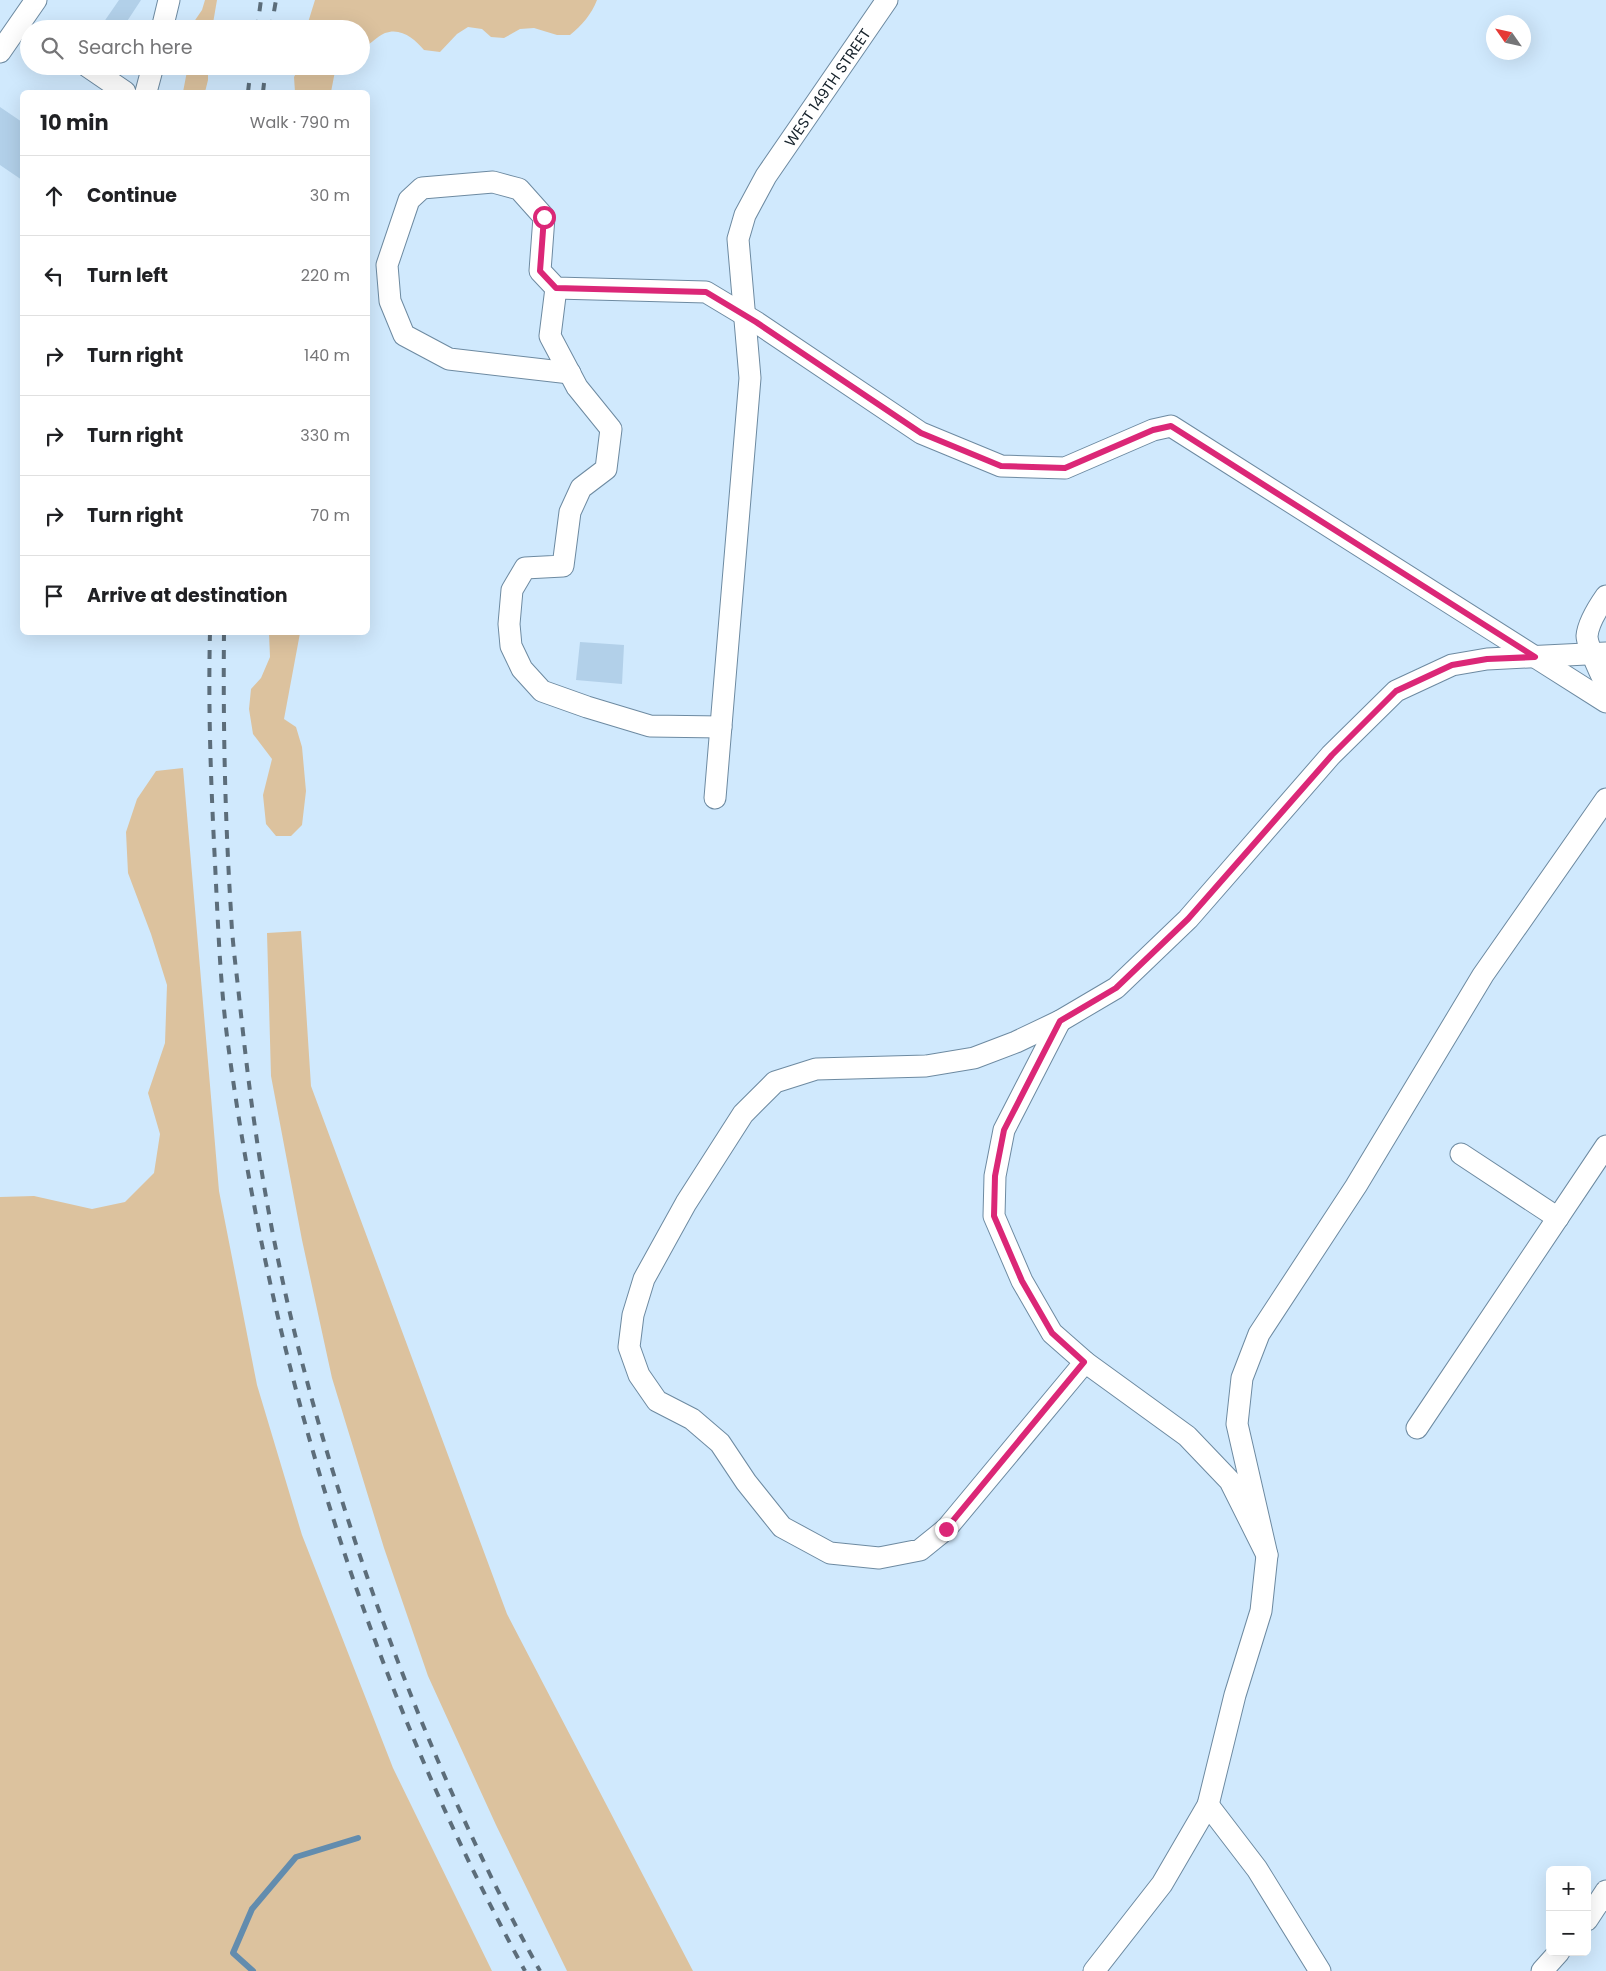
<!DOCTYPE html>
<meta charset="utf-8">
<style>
:root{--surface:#fff;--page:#f6f6f6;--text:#202124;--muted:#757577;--line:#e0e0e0}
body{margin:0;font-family:Poppins,sans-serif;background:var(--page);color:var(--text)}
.controls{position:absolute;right:15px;bottom:15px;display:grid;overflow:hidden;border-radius:8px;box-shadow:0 5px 20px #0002}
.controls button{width:45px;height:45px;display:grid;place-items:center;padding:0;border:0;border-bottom:1px solid var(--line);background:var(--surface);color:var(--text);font:25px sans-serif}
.compass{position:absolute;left:1486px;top:15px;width:45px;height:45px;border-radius:50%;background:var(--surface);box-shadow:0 5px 20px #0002;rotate:304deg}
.stop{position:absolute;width:15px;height:15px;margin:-11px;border:4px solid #db2777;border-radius:50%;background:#fff}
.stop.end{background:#db2777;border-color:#fff;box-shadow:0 1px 5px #0008}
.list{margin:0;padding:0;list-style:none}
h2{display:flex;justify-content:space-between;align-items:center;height:65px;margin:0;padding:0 20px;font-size:21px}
h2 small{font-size:16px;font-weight:400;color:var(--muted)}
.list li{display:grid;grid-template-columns:32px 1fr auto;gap:15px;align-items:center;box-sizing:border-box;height:80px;padding:0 20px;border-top:1px solid var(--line)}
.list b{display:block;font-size:19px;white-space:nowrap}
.list em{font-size:16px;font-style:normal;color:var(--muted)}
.icon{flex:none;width:28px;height:28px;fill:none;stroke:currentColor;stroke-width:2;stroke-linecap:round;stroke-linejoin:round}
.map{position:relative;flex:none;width:1606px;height:1971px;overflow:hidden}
.search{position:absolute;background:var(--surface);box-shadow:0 5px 20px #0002;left:20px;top:20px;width:350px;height:55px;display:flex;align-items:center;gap:12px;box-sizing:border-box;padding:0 18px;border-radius:28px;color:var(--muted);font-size:19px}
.panel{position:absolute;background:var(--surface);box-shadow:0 5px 20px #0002;left:20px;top:90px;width:350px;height:545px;border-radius:8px}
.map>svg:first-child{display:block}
.green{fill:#dcc29e}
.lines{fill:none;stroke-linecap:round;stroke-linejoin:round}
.stream{stroke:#628cae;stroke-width:6}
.building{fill:#b2d0e9}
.minor-casing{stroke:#6d8aa1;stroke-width:23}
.minor{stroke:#fff;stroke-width:21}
.rail{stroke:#5c6d7a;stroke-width:4;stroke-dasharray:9 9;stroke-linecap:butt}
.route{stroke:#db2777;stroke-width:6}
.labels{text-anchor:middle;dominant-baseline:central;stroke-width:5;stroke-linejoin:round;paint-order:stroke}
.street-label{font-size:15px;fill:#15212a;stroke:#fff}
</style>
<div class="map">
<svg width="1606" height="1971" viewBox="0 0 1606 1971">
<rect width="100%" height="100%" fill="#d0e9fd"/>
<!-- green -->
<path class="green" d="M205,0h12l-5,29h-23l13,-19z
M315,0h282c-6,15 -15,25 -27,35h-13l-23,-7 -14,1 -16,9 -13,-1 -9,-8 -14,-2 -11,7 -17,18 -16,-2c-9,-11 -23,-23 -39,-17 -8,3 -14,12 -24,15v-19h-55z
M188,66h20v14l-3,12h-22z
M300,66h36l-5,26h-36l-1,-15z
M269,633h31l-16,86 12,8 6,20 4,44 -4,34 -11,11h-15l-10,-12 -3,-29 9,-36 -19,-25 -4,-25 2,-20 10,-11 9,-21z
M183,768l36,423 38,194 45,150 91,233 99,203h-492v-774l34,-1 58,13 33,-7 29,-29 6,-39 -12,-41 17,-50 2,-58 -16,-51 -23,-61 -2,-41 11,-33 19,-28z
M301,931l10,155 196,528 186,357h-126l-71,-146 -68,-149 -44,-128 -52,-170 -30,-138 -31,-164 -4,-143z"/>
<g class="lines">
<!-- stream -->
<path class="stream" d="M253,1971l-20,-18 19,-44 44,-52 62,-19"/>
</g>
<!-- building -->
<path class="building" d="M119,0h22l-19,29h-23z
M0,107l22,15v58l-22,-15z
M580,642l44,3 -2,39 -46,-4z"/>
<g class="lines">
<!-- minor casing -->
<g class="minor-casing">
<g id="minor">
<path d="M162,29l7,-29"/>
<path d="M0,52l36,-52"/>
<path d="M87,66l38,26"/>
<path d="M146,92l7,-26"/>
<path d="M556,288l-6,48 27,51 34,42 -5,40 -25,19 -11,24 -7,54 -38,2 -13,22 -3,34 2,22 11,23 20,22 45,16 63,19 71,1"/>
<path d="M570,373l-121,-14 -45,-24 -14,-34 -3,-36 22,-65 13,-12 71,-6 26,7 25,28 -4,54 16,17 150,4 50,30 165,111 80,33 64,2 88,-38 18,-4 435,276"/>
<path d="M1606,596c-7,10 -18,28 -19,40 0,10 14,38 19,49"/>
<path id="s1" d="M715,798l35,-420 -12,-139 7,-24 21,-39 121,-176"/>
<path d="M1060,1021l-56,109 -9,46 -1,40 28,65 30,52 33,29"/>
<path d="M1461,1154l97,64"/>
<path d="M1417,1428l189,-282"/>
<path d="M1267,1555l-37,-74 -43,-45 -102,-74 -139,167 -26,21 -41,8 -49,-5 -48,-26 -36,-45 -26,-39 -28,-24 -35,-18 -18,-26 -10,-28 4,-32 11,-36 42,-76 57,-89 32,-32 41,-13 110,-3 48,-8 42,-16 44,-21 56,-33 72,-69 143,-164 65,-64 56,-26 35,-6 119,-6"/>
<path d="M1208,1805l49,64 63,102"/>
<path d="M1587,1920l19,-29"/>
<path d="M1094,1971l68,-87 46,-79 27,-110 26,-84 6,-56 -30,-131 5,-46 17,-44 97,-148 127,-211 123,-176"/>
<path d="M1542,1971l17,-19"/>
</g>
</g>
<!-- minor -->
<use href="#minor" class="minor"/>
<!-- rail -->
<path class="rail" d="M257,29l4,-29
M271,29l5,-29
M248,92l3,-26
M263,92l3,-26
M210,632c-2,77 1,154 5,231 3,60 5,121 13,181 43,323 141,641 297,927
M224,632c-1,93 1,187 7,280 1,28 5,56 8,84 5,46 10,92 17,138 17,120 46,239 82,354 52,167 118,330 202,483"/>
</g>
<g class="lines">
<!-- route -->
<path class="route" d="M544,217l-4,54 16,17 150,4 50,30 165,111 80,33 64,2 88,-38 18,-4 364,231 -48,2 -35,6 -56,26 -64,64 -144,164 -72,69 -56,33 -56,109 -9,46 -1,40 28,65 30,52 32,29 -138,167"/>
</g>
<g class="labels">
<!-- street labels -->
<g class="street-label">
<text stroke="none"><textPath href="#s1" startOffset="738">WEST 149TH STREET</textPath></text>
</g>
</g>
</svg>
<div class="controls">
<button>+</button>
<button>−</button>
</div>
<svg class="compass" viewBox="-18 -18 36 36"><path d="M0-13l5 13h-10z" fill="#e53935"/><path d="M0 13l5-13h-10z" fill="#757577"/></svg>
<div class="stop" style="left:544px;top:217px"></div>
<div class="stop end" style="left:946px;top:1529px"></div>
<div class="search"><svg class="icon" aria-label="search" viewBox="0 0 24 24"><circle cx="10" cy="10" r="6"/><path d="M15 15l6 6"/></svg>Search here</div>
<section class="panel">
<h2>10 min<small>Walk · 790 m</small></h2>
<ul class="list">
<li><svg class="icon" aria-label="ahead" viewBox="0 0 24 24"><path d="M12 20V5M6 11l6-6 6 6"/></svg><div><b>Continue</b></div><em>30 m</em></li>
<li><svg class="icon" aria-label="left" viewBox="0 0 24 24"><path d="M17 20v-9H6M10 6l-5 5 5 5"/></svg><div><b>Turn left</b></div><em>220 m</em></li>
<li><svg class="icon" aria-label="right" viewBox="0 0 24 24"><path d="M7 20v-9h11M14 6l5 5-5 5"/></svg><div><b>Turn right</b></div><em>140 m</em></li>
<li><svg class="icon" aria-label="right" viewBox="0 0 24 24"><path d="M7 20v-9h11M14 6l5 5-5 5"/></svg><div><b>Turn right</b></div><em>330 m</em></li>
<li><svg class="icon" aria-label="right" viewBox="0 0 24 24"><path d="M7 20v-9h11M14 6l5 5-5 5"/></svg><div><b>Turn right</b></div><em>70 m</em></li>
<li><svg class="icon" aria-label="arrive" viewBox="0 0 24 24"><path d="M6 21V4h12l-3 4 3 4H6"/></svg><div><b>Arrive at destination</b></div></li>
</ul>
</section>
</div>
